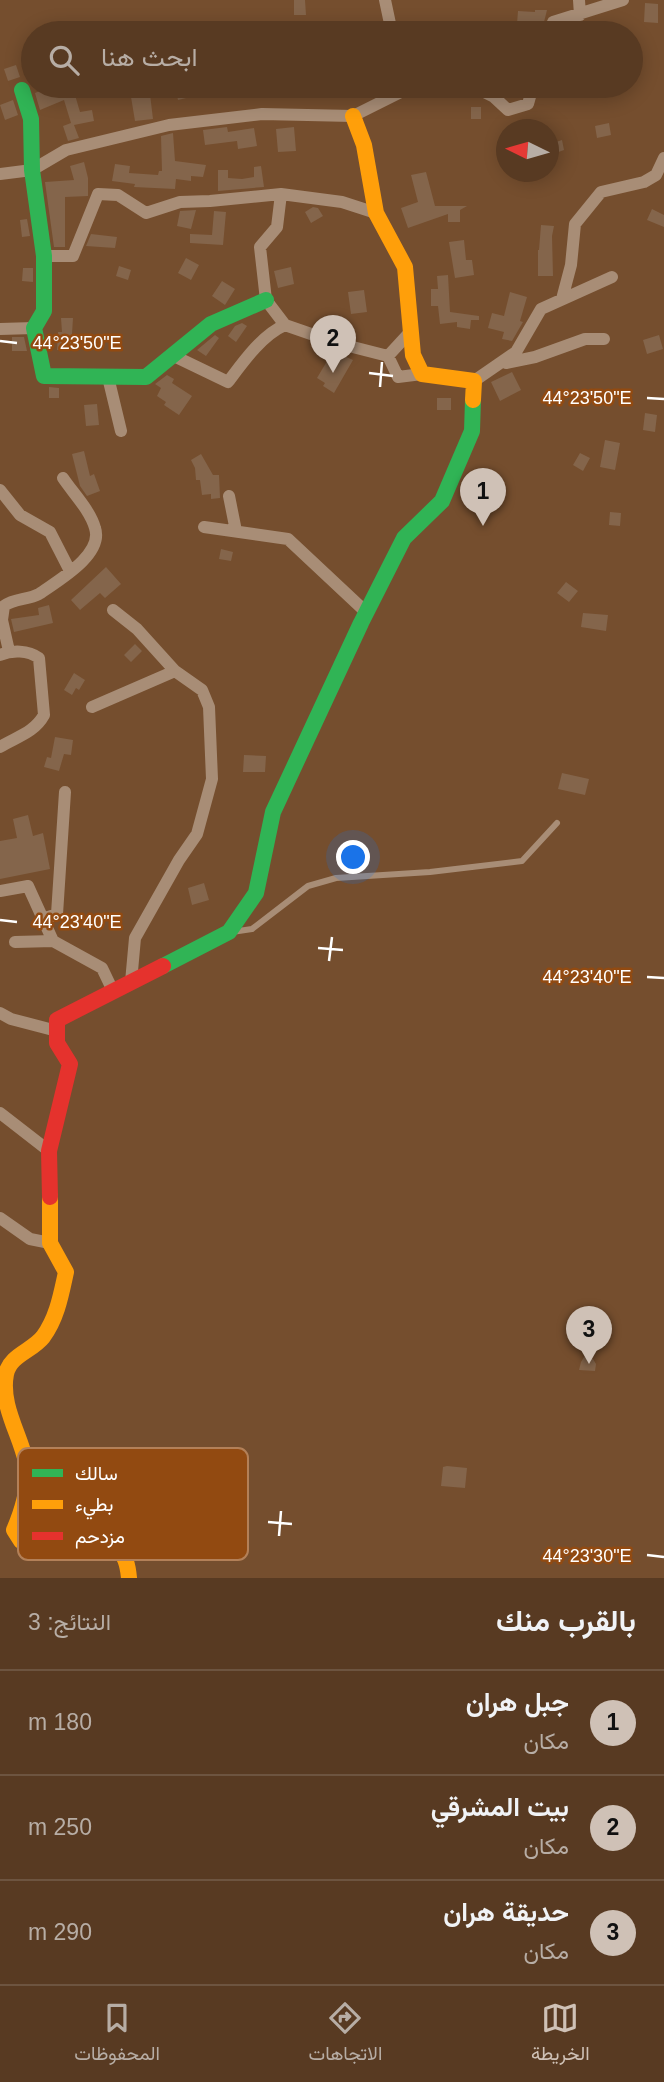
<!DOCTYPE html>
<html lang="ar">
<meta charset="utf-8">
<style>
:root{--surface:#583a22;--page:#61452f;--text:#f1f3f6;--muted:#b7ada5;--line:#6d5440;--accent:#cfc1b6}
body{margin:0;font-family:Arial,Vazirmatn,sans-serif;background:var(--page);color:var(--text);direction:rtl}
.compass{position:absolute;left:496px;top:119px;width:63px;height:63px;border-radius:50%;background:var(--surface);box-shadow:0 4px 18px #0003;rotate:275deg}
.you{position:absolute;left:354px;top:858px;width:24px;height:24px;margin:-18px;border:5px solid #fff;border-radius:50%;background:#1a73e8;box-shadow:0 0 0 10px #1a73e833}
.badge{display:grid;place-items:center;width:46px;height:46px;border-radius:50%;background:var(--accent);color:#111;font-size:23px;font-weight:700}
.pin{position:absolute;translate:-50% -58px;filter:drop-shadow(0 2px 4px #0008)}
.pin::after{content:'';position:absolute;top:37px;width:24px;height:21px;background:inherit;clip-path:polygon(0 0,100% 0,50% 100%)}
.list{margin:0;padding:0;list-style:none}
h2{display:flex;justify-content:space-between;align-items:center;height:91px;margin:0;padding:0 28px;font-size:30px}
h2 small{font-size:23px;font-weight:400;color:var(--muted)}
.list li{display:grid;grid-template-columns:46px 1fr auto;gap:21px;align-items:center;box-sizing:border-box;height:105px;padding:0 28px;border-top:2px solid var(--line)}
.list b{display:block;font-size:26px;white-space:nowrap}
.list p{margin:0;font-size:23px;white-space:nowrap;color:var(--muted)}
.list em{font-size:23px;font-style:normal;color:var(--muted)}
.icon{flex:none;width:38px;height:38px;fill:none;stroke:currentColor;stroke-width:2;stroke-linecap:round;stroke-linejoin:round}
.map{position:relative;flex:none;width:664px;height:1578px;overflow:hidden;direction:ltr}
.search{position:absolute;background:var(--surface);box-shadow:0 4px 18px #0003;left:21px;right:21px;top:21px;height:77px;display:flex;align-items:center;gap:18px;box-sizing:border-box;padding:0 24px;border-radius:38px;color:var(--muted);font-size:26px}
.sheet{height:406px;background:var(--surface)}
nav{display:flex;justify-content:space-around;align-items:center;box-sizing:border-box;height:98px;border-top:2px solid var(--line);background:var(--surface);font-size:19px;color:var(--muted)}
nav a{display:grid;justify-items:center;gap:4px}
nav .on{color:var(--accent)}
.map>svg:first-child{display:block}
.building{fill:#84654b}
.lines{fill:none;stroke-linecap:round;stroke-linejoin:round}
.lane{stroke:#a88d76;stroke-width:6}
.street{stroke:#a88d76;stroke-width:12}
.fast{stroke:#30b455;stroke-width:16}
.slow{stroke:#ff9f0a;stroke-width:16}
.jam{stroke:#e5322d;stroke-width:16}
.ticks{fill:none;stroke:#fff;stroke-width:2.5}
.key{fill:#924a11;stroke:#b38058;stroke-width:2}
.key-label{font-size:19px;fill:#fff}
.ticks-label{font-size:18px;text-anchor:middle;fill:#fff;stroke:#924a11;stroke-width:5;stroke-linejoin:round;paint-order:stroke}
</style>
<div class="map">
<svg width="664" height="1578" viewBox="0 0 664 1578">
<rect width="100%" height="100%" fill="#754e2e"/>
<!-- building -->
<path class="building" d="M294,0h11l1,15h-12z
M645,3l13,1v19l-14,-1z
M535,10h12l-4,16 -26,-2 1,-13 17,1z
M16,65l4,12 -12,4 -4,-12z
M78,86l2,7 -5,2 5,17 12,-2 2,11 -20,4 5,13 -11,3 -5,-15 8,-3 -7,-23 -24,10 -5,-17 12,-5 3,7z
M175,86h13l2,11 -12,3z
M150,94l3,25 -18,2 -4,-24z
M13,100l5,15 -13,5 -5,-15z
M471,107h10v12h-10z
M609,123l2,12 -14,3 -2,-12z
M227,127l1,5 26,-4 3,18 -19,3 -1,-8 -32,4 -2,-15z
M294,127l2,24 -18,1 -2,-23z
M173,133l2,28 31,4 -3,12 -12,-1v5l-15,-2 -1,10 -41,-2 1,-3 -23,-3 3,-17 15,2 -1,7 29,2 1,-4h3l-1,-35z
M562,140l2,10 -11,4 -3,-10z
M84,162l4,16v18l-23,1v50h-11l-9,-65 29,-2 -4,-14z
M261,166l3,21 -46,4v-21h10v8l14,1 12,-2v-10z
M426,172l9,34h32l-7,4v12h-12v-8l-40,14 -7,-20 17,-6 -7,-27z
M313,207l5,1 5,8 -12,7 -6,-11z
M652,209l12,6v12l-17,-7z
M196,210l-5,19 -14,-3 3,-15z
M214,211l12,1 -3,33 -33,-2v-9l22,1z
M27,219l3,17 -8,1 -2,-17z
M541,225l13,1 -2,10 1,40h-15v-26h1z
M91,234l26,3 -2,11 -29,-2z
M464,240l2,20h6l2,15 -19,3 -6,-36z
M186,258l13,7 -8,15 -13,-7z
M119,266l12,4 -3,10 -12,-4z
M291,267l3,17 -16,4 -4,-17z
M23,268h10v14l-11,-1z
M448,275l2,37 29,4v4h-8l-1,9 -13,-2v-5l-17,2 -2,-18h-7v-17h7l-1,-13z
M222,281l13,8 -10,16 -13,-9z
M364,290l3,22 -16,2 -3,-22z
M510,292l17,5 -7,24 3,1 -11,19 -10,-2 2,-7 -16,-4 4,-15 12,3z
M61,318h12l-2,32h-14l1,-18h4z
M242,323l5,3 -11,16 -8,-6 7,-10z
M215,335l4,3 -13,18 -9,-6z
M659,335l4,14 -16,5 -4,-14z
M12,337h12l3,14h-15z
M333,351l20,9 -19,33 -11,-7 2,-3 -8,-5z
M512,372l9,18 -21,11 -9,-19z
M167,375l7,4 -2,4 20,13 -13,19 -15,-10 2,-3 -9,-6 4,-8 -6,-4z
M49,387l10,1v10h-10z
M437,398h14v12h-14z
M97,404l2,21 -13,1 -2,-21z
M645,413l12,2 -2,17 -12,-2z
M605,440l15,3 -5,27 -15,-3z
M84,451l6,25 4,-2 6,17 -13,5 -7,-10 -8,-32z
M580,453l10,5 -7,13 -10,-6z
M201,454l12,21h6l1,23 -9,1v-5l-9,1 -2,-15h-4l-1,-12 -4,-8z
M610,512l11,1 -1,13 -11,-1z
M221,549l12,3 -2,9 -12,-2z
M106,567l15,17 -16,14 -5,-5 -20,17 -9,-10z
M566,582l12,9 -9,11 -12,-9z
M49,605l4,18 -39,9 -3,-13 28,-4 -1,-7z
M583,613l25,2 -2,16 -25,-4z
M135,644l7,7 -11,11 -7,-7z
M74,673l11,7 -6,10 -3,-2 -4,7 -8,-5z
M55,737l18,3 -2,15 -7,-1 -5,17 -15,-4 3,-10 4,1z
M244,755l22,1 -1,16h-22z
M562,773l27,6 -4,16 -27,-6z
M28,815l5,21 10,-3 7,36 -50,10v-38l17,-3 -4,-19z
M204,883l5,17 -17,5 -4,-17z
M584,1357l9,2 3,5 -1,7 -16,-1 2,-8z
M447,1466l20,2 -2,20 -24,-2 2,-19z"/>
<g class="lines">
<!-- lane -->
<path class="lane" d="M232,932l20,-3 56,-43 28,-8 94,-6 92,-11 35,-38"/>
<!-- street -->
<path class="street" d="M385,0l7,33
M579,0l1,15
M550,33l3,-11 70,-22
M472,86l22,11 14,13 20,-6 5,-18
M0,174l32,-4 34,-20 103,-25 93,-11 91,2 60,-30
M281,194l-4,33 -17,20 6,53 19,25
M44,256h29l25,-62 20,1 28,18 34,-11 30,-1 71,-7 61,8 34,11
M562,299l9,-34 4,-41 26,-32 43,-10 12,-7 8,-17
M0,329l34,-1
M174,356l54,26c15,-20 34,-47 57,-57l52,18 51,13 10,21 24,-3
M388,356l23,-25
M506,363l29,-6 50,-18h19
M108,377l13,54
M474,381l42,-29 25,-43 71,-32
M0,490l20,25 30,17 20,39
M229,496l7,35
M204,527l84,12 79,74
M113,610l24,19 38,42 27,19 7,17 3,72 -15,55 -18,26 -44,78 -4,44
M9,651l-7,-31 2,-14c10,-8 24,-6 35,-12 18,-13 65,-39 56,-66 -5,-18 -22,-35 -32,-50
M0,655c12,-5 28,-5 39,3l5,57c-10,18 -28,22 -44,32
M92,707l83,-36
M0,891l28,-5 25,55 49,27 11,23
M43,919l14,-5 8,-122
M15,942l38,-1
M0,1013l11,6 46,12
M0,1113l49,38
M0,1218l30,21 20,4"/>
<!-- fast -->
<path class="fast" d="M22,90l9,29 1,51 12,86v55l-10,17 10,48 102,1 65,-53 55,-24
M163,966l66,-34 27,-39 17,-81 88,-189 43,-85 38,-37 30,-70 1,-31"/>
<!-- slow -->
<path class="slow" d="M353,116l11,29 12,68 29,54 8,88 9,19 52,7 -1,19
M50,1197v46l16,29c-5,23 -9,46 -23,65 -11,14 -33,18 -37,37 -6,31 14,60 20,88 5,23 -3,47 -12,68l7,11c23,2 77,-4 95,7 10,6 12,19 13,30"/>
<!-- jam -->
<path class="jam" d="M50,1197l-1,-46 21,-87 -13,-21v-23l106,-54"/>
</g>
<!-- ticks -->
<path class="ticks" d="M0,341l17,2M369,373l24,3M380,387l2,-25M647,398l17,1M0,920l17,2M318,948l25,2M329,961l3,-24M647,977l17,1M268,1522l24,2M279,1536l2,-25M647,1555l17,2"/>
<!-- legend -->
<rect x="18" y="1448" width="230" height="112" rx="10" class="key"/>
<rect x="32" y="1469" width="31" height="8" fill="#30b455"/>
<rect x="32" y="1500" width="31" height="9" fill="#ff9f0a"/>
<rect x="32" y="1532" width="31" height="8" fill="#e5322d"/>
<g class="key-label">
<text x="75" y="1480">سالك</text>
<text x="75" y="1511">بطيء</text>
<text x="75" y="1543">مزدحم</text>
</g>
<g class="ticks-label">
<text x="77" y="349">44°23'50"E</text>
<text x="587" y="404">44°23'50"E</text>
<text x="77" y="928">44°23'40"E</text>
<text x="587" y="983">44°23'40"E</text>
<text x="587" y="1562">44°23'30"E</text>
</g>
</svg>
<svg class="compass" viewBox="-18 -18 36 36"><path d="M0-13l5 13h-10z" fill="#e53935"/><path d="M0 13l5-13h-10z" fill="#b7ada5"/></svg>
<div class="you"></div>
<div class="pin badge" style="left:483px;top:526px">1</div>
<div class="pin badge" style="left:333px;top:373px">2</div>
<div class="pin badge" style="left:589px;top:1364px">3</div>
<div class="search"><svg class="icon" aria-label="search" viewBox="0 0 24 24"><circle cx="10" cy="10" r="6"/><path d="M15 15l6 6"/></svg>ابحث هنا</div>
</div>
<section class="sheet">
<h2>بالقرب منك<small>النتائج: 3</small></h2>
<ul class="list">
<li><span class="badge">1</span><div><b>جبل هران</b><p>مكان</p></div><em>180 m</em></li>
<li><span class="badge">2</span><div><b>بيت المشرقي</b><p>مكان</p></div><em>250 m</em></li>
<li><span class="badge">3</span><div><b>حديقة هران</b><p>مكان</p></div><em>290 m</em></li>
</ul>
</section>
<nav>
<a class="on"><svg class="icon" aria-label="map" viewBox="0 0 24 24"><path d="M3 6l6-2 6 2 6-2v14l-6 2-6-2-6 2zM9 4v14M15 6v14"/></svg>الخريطة</a>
<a><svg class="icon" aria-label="directions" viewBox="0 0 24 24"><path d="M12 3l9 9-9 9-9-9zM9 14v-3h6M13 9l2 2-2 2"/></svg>الاتجاهات</a>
<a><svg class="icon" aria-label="saved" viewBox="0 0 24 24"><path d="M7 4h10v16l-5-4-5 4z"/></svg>المحفوظات</a>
</nav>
